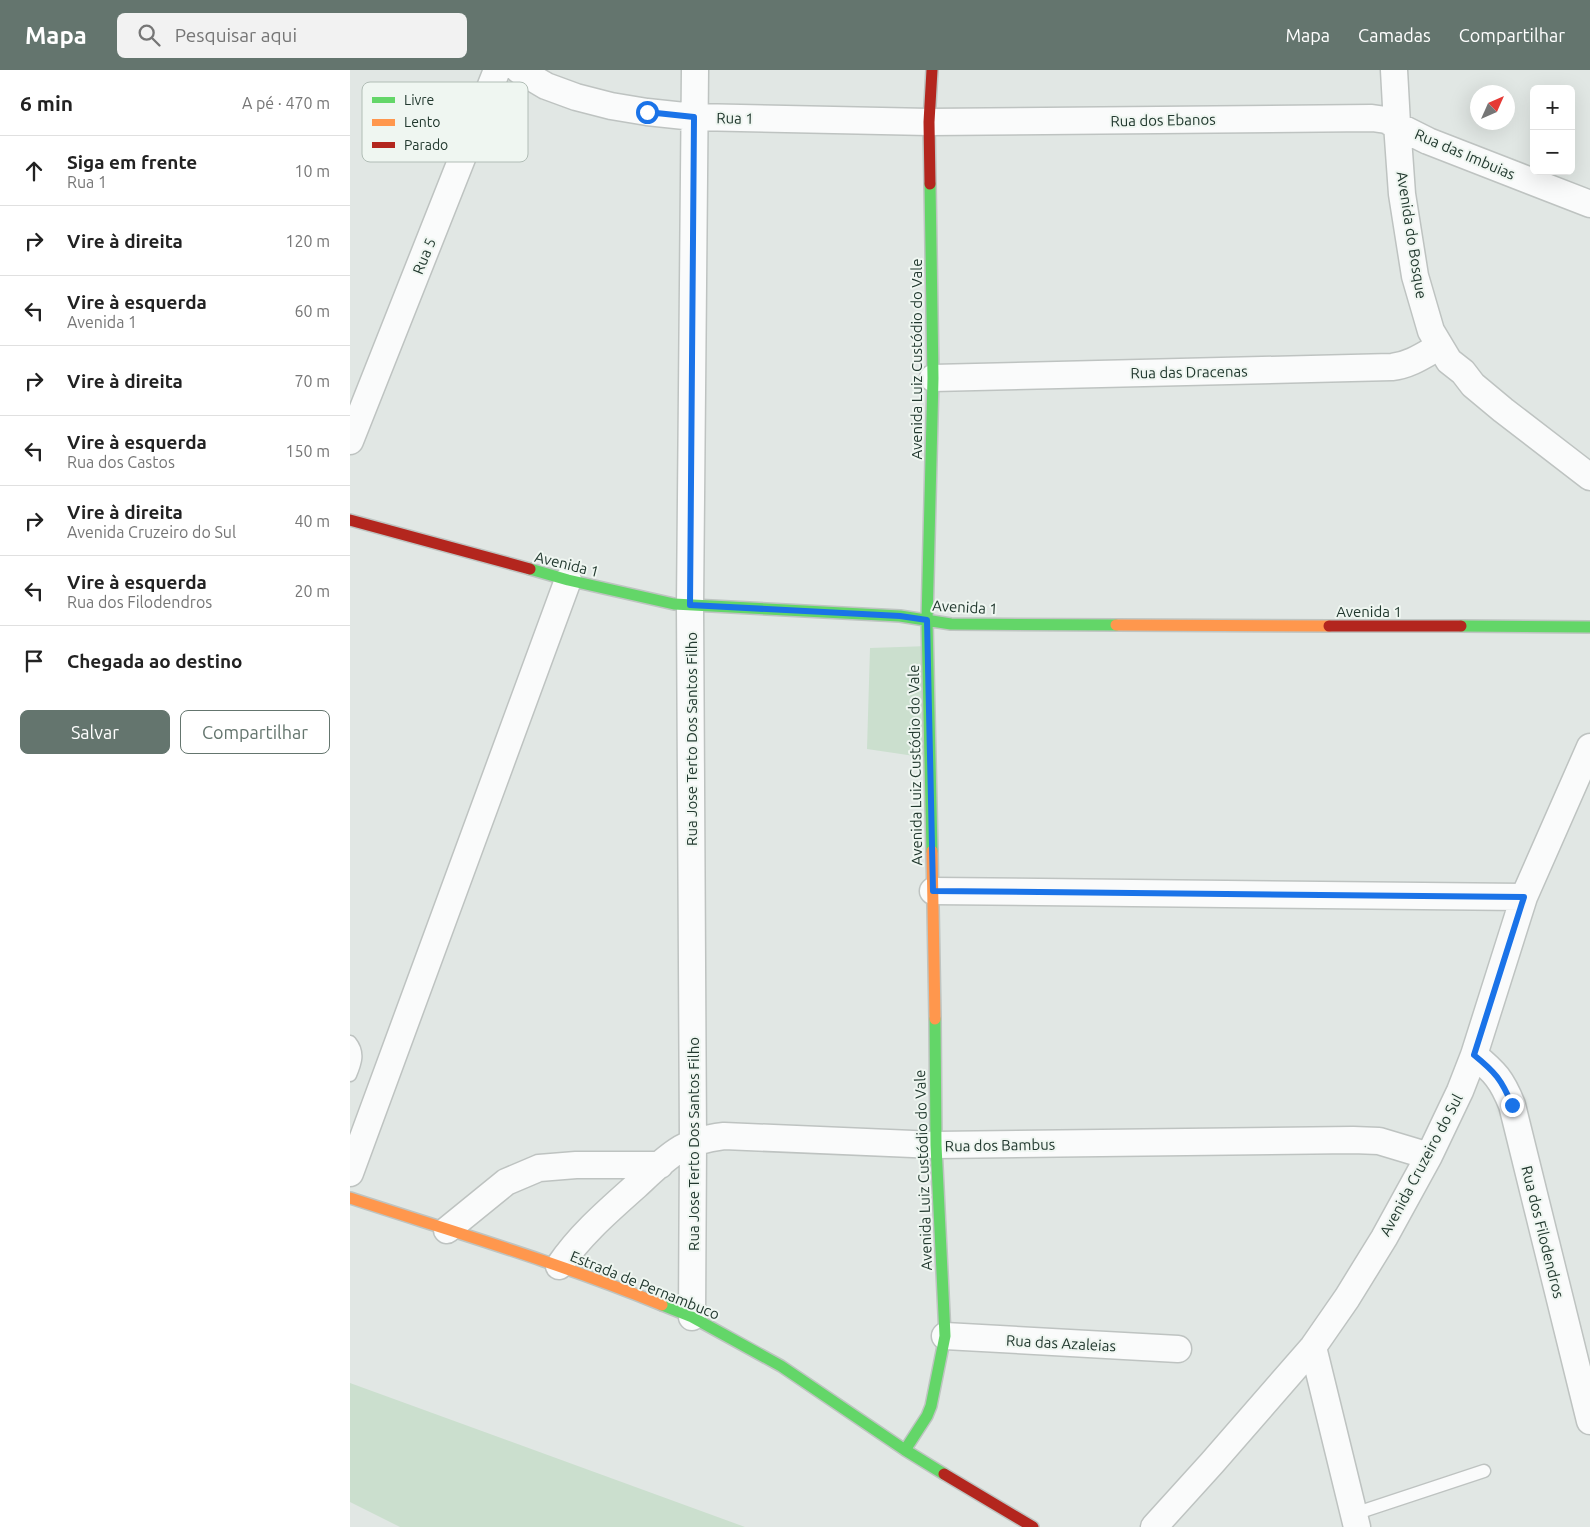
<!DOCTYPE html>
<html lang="pt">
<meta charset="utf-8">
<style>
:root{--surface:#fff;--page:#f2f2f2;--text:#222;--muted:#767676;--line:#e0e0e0;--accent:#64756e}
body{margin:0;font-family:Ubuntu,sans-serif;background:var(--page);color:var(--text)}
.controls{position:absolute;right:15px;top:15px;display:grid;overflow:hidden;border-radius:8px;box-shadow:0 5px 20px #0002}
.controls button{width:45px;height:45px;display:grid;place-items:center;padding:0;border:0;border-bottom:1px solid var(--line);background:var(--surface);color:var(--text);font:25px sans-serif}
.compass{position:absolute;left:1120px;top:15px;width:45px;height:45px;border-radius:50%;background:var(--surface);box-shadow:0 5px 20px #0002;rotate:45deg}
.stop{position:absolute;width:15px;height:15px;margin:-11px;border:4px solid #1a73e8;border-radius:50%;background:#fff}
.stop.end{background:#1a73e8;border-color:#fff;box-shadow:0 1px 5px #0008}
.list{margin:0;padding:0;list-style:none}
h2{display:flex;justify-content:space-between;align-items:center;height:65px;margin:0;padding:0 20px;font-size:21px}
h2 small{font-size:16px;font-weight:400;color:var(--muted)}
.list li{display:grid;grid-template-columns:32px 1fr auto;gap:15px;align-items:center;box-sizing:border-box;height:70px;padding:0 20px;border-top:1px solid var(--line)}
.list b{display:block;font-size:19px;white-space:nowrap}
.list p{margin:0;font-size:16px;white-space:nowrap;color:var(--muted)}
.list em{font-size:16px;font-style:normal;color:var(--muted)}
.actions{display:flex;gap:10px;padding:15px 20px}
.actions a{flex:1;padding:11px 0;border:1px solid var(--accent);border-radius:8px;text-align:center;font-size:18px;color:var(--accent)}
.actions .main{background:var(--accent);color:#fff}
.icon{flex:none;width:28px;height:28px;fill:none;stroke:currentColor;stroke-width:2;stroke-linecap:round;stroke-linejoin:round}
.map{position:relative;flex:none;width:1240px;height:1457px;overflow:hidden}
header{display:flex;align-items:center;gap:30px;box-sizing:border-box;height:70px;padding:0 25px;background:var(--accent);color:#fff}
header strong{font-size:24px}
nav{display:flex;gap:28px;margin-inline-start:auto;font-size:18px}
.search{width:350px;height:45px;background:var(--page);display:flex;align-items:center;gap:12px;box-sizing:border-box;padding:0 18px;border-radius:8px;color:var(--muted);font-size:19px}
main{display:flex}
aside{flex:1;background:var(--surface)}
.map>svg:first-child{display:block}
.green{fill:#cbdfce}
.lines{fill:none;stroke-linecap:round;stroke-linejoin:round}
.lane-casing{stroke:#bec3c1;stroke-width:15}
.street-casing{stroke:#bec3c1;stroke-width:29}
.fast-casing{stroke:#bec4c1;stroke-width:14}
.slow-casing{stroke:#bec4c1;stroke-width:14}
.jam-casing{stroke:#bec4c1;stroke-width:14}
.lane{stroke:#fafbfb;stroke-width:12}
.street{stroke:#fafbfb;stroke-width:26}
.fast{stroke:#63d668;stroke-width:11}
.slow{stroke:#ff974d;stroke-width:11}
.jam{stroke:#b3261e;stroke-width:11}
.route{stroke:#1a73e8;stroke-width:6}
.labels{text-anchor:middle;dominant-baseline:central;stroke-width:4;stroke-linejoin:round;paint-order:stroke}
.street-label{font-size:15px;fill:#21382e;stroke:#eff6f1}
.key{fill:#eff6f1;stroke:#b1bdb6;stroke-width:1}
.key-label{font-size:14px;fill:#21382e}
</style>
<header>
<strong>Mapa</strong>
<div class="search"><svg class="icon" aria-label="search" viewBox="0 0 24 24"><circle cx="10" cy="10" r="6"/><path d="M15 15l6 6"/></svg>Pesquisar aqui</div>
<nav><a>Mapa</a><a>Camadas</a><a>Compartilhar</a></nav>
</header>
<main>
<aside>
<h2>6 min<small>A pé · 470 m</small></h2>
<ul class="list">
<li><svg class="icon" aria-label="ahead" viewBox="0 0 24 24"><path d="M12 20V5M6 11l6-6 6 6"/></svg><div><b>Siga em frente</b><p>Rua 1</p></div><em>10 m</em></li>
<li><svg class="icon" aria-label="right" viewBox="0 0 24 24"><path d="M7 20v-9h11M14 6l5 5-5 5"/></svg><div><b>Vire à direita</b></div><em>120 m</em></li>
<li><svg class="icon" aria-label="left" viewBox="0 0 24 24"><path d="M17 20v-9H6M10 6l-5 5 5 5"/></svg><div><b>Vire à esquerda</b><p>Avenida 1</p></div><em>60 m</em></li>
<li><svg class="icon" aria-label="right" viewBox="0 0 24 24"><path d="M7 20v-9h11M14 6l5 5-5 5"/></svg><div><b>Vire à direita</b></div><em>70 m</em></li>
<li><svg class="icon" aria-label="left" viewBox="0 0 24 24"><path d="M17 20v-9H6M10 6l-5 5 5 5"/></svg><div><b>Vire à esquerda</b><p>Rua dos Castos</p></div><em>150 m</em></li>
<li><svg class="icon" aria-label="right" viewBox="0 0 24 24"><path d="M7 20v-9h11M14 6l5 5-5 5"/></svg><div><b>Vire à direita</b><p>Avenida Cruzeiro do Sul</p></div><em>40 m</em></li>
<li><svg class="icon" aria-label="left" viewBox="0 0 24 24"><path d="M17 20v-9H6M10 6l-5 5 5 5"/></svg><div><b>Vire à esquerda</b><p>Rua dos Filodendros</p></div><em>20 m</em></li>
<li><svg class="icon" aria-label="arrive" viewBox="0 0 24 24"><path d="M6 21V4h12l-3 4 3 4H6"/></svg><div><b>Chegada ao destino</b></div></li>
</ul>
<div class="actions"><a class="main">Salvar</a><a>Compartilhar</a></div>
</aside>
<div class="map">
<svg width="1240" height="1457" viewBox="0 0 1240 1457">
<rect width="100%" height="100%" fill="#e1e7e4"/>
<!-- green -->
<path class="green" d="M579,576l-1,112 -61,-9 3,-101z
M0,1313l395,144h-345l-50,-25z"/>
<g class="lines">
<!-- lane casing -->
<g class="lane-casing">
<path id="lane" d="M0,972c9,11 5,21 0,33
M1004,1444l130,-43"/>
</g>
<!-- street casing -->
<g class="street-casing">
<path id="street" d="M169,0l27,16 30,11 35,9 36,6 47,5 235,5 443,-4 14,2 42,21 162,63
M1044,0l3,54 5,70 13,82 16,55 18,30 14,11 10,13 30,25 87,67
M583,308l459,-11c18,-2 32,-12 48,-21
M0,371l147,-371
M583,821l591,6
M1124,985c21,17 28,25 38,50l78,316
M0,1103l218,-593
M97,1160l59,-48 33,-14 37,-3h84
M209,1196c21,-31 49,-55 77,-80 13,-12 26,-25 41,-35 14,-9 30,-13 47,-15l212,9 417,-5 26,1 50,15
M342,1247l1,-174 -3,-538 5,-535
M595,1266l233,13
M963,1277l44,180
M804,1457l58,-64 101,-116 34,-49 37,-60 45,-82 31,-65 14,-36 50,-158 66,-150"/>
</g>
<!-- fast casing -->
<g class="fast-casing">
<path id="fast" d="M580,114l3,194 -6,243 5,230
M180,499l38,11 106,24 226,12 51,8 165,1
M1111,556l129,1
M312,1235l30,12 89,49 124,84 39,24
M555,1380l22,-34 4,-10 14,-70 -9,-191 -1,-126"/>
</g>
<!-- slow casing -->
<g class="slow-casing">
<path id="slow" d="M766,555l213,1
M582,781l3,168
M0,1128c104,34 210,65 312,107"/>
</g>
<!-- jam casing -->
<g class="jam-casing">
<path id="jam" d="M580,114l-1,-62 3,-52
M0,450l180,49
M979,556h132
M594,1404l89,53"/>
</g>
<!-- lane -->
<use href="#lane" class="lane"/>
<!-- street -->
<use href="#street" class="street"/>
<!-- fast -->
<use href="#fast" class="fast"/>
<!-- slow -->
<use href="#slow" class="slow"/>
<!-- jam -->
<use href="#jam" class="jam"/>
</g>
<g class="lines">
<!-- route -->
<path class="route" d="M297,42l47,5 -4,488 210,11 27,4 6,271 591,6 -50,158c21,17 28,25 38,50"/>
</g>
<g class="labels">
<!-- street labels -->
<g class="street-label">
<text transform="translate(385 48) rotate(1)">Rua 1</text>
<text transform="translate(813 50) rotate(-1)">Rua dos Ebanos</text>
<text transform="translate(1115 84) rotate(23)">Rua das Imbuias</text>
<text transform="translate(1062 165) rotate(81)">Avenida do Bosque</text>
<text transform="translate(74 186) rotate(-68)">Rua 5</text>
<text transform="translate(566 289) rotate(-90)">Avenida Luiz Custódio do Vale</text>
<text transform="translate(839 302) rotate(-1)">Rua das Dracenas</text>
<text transform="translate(217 494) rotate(14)">Avenida 1</text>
<text transform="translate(615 537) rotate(3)">Avenida 1</text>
<text x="1019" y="541">Avenida 1</text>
<text transform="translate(341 669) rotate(-90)">Rua Jose Terto Dos Santos Filho</text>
<text transform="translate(565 695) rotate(-91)">Avenida Luiz Custódio do Vale</text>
<text transform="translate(343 1074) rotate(-90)">Rua Jose Terto Dos Santos Filho</text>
<text transform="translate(650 1075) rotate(-1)">Rua dos Bambus</text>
<text transform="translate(1071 1095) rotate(-62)">Avenida Cruzeiro do Sul</text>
<text transform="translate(573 1100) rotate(-92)">Avenida Luiz Custódio do Vale</text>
<text transform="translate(1193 1162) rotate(76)">Rua dos Filodendros</text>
<text transform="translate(295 1215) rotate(22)">Estrada de Pernambuco</text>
<text transform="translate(711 1273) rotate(3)">Rua das Azaleias</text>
</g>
</g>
<!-- legend -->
<rect x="12" y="12" width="166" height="80" rx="8" class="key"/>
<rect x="22" y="27" width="23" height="6" fill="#63d668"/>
<rect x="22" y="49" width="23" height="7" fill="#ff974d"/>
<rect x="22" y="72" width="23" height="6" fill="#b3261e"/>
<g class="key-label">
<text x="54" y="35">Livre</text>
<text x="54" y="57">Lento</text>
<text x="54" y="80">Parado</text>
</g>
</svg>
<div class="controls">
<button>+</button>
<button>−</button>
</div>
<svg class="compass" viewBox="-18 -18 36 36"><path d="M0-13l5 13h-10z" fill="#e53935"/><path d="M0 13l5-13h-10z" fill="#767676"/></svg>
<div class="stop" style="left:297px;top:42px"></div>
<div class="stop end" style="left:1162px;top:1035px"></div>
</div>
</main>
